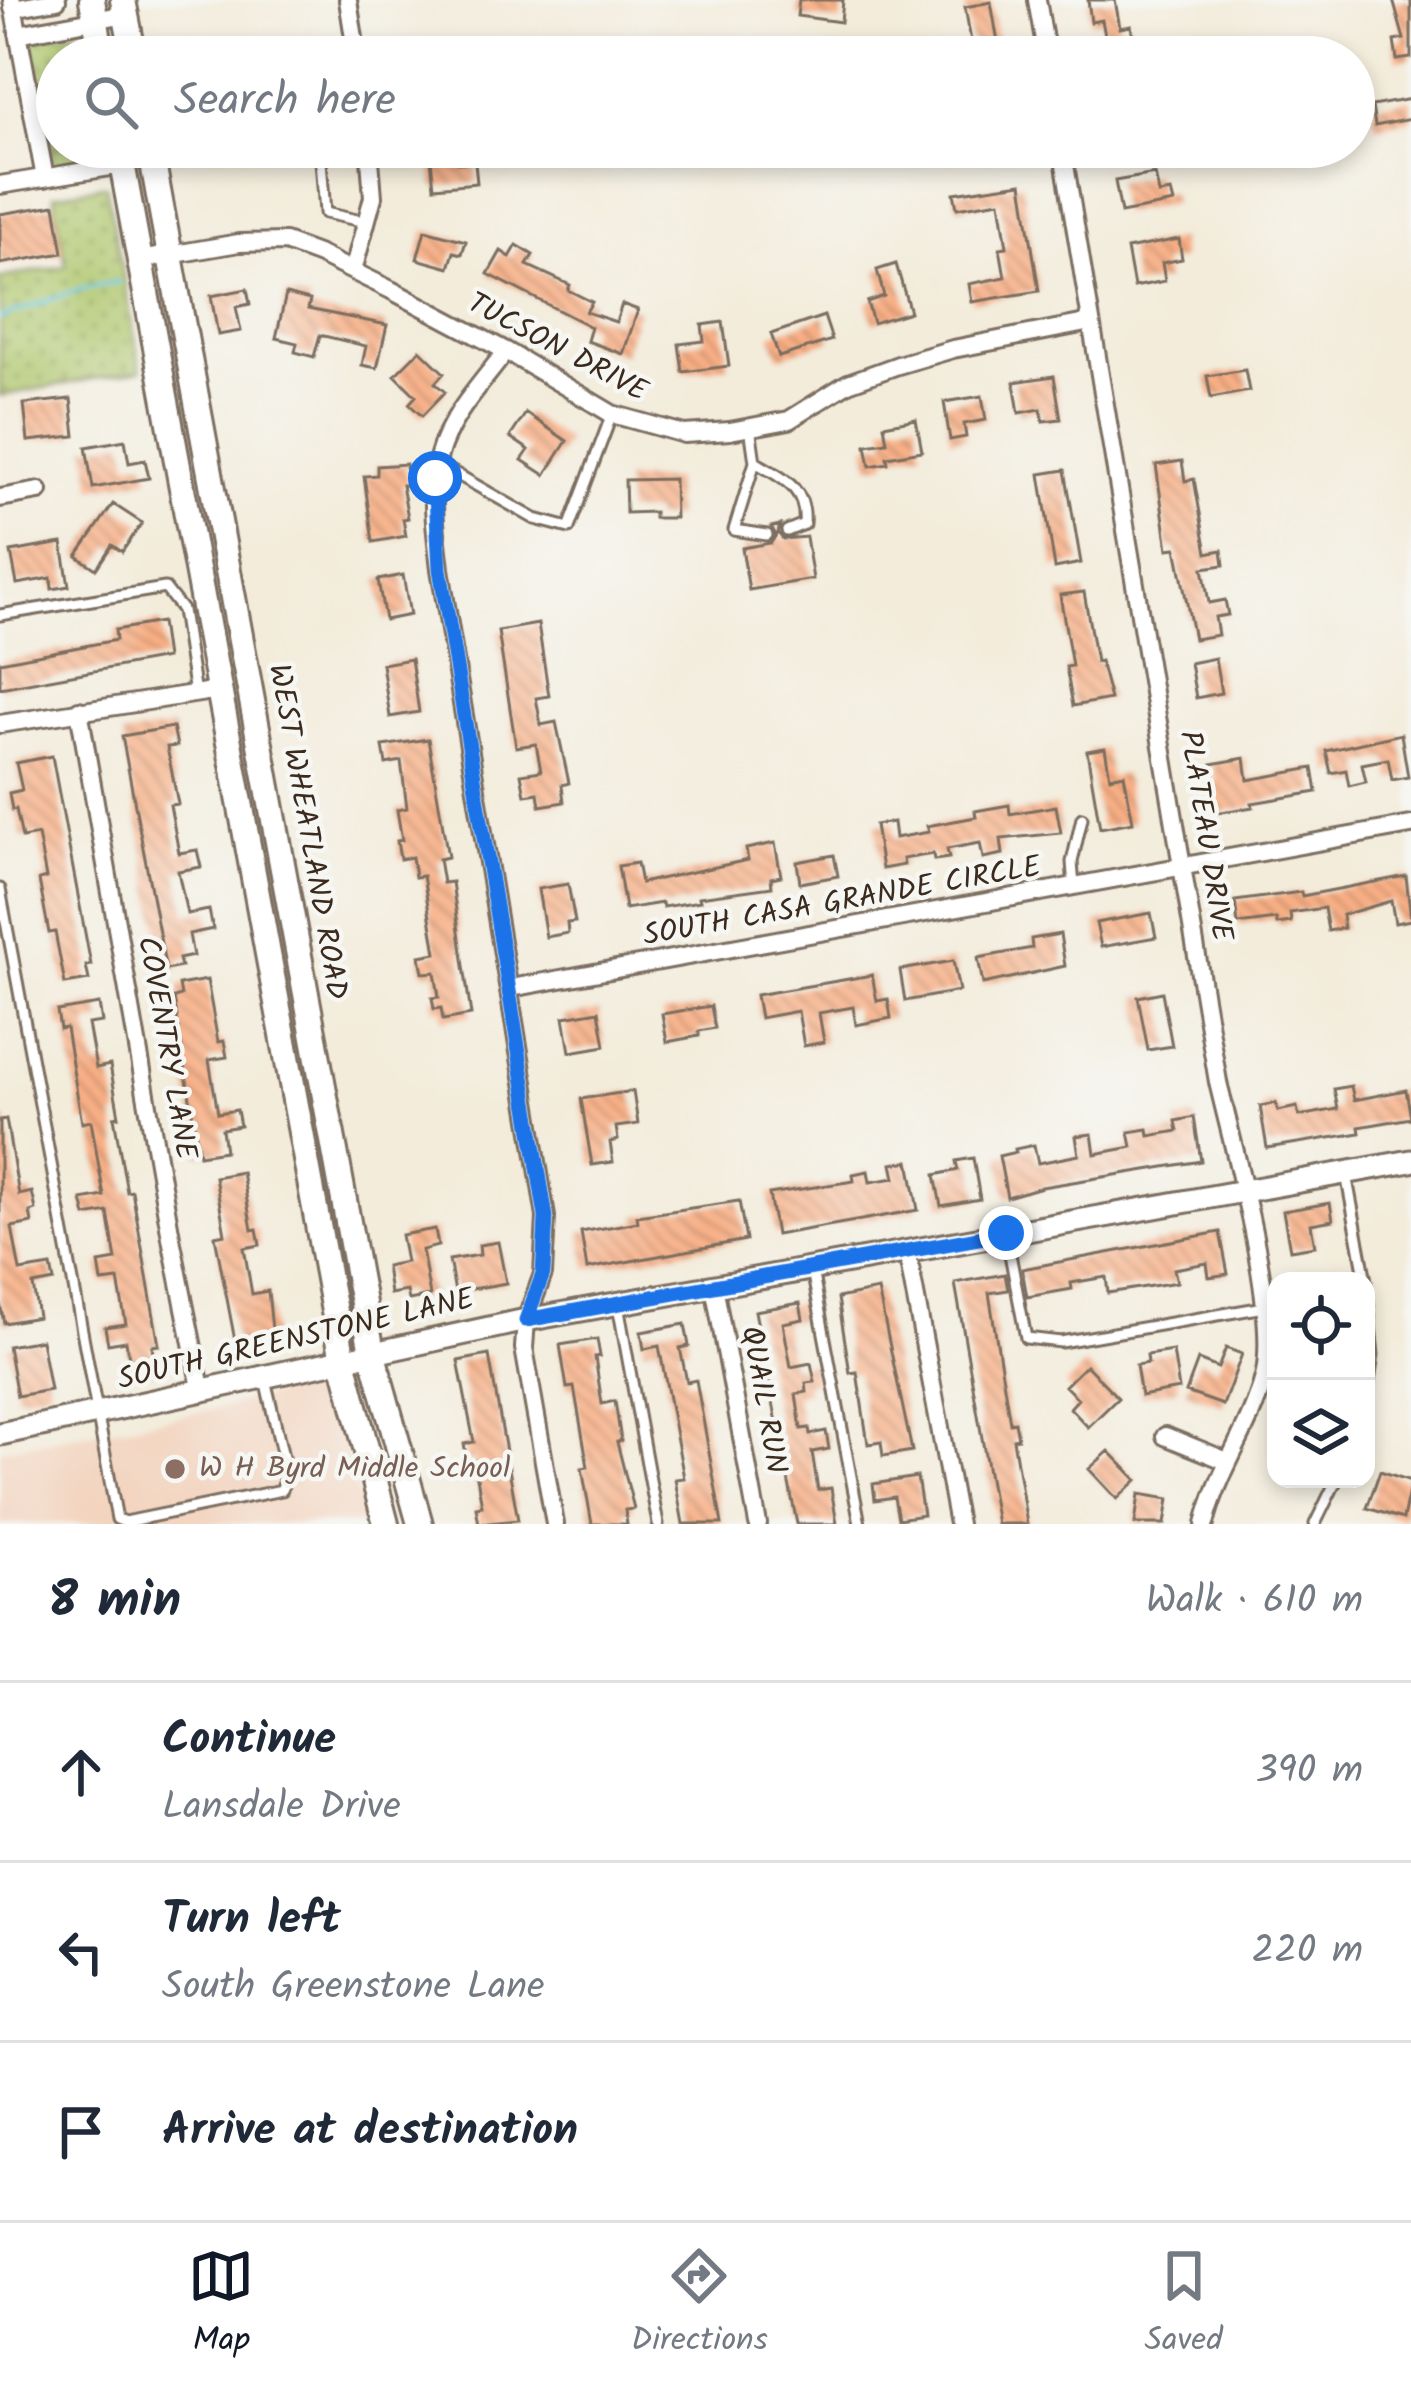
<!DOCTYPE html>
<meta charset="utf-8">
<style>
:root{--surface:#fff;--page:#f6f6f7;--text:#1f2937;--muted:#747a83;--line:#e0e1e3;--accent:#111827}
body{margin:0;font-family:Kalam,sans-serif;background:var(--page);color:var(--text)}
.controls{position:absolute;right:36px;bottom:36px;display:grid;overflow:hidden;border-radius:24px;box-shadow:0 6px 18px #0003}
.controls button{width:108px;height:108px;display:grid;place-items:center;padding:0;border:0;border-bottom:3px solid var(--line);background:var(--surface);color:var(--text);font:60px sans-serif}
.stop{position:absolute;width:36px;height:36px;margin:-27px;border:9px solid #1a73e8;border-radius:50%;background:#fff}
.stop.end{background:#1a73e8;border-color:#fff;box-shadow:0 3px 12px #0008}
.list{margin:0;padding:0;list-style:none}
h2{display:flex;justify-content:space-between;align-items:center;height:156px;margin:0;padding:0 48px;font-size:51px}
h2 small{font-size:39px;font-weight:400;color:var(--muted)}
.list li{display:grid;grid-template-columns:78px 1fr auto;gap:36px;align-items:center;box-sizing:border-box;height:180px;padding:0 48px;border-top:3px solid var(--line)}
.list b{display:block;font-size:45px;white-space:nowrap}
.list p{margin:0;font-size:39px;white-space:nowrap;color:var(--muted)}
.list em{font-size:39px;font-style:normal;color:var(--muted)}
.icon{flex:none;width:66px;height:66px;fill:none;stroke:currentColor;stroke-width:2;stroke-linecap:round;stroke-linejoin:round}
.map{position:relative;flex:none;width:1411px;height:1524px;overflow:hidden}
.search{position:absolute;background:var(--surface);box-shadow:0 6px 18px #0003;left:36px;right:36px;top:36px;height:132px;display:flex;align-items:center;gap:30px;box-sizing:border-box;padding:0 42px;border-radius:66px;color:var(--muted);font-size:45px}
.sheet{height:696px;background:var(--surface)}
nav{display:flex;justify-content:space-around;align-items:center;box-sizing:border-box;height:168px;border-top:3px solid var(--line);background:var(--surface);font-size:33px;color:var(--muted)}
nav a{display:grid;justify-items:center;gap:6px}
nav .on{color:var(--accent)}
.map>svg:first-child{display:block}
.built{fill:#f3d4bf}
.park{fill:url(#park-dots);stroke:#747844;stroke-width:3}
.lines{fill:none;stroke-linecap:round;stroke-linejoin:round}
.stream{stroke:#5ec7da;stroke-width:4.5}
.building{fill:url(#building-back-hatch)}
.service-casing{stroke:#7b6e60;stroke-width:15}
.minor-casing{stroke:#7b6e60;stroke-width:22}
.tertiary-casing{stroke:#7b6e60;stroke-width:27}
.secondary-casing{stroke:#7b6e60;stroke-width:30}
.service{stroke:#fff;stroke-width:9}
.minor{stroke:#fff;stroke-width:16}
.tertiary{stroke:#fff;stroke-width:21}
.secondary{stroke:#fff;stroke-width:24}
.route{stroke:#1a73e8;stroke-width:15}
.education-dot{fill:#8d6e63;stroke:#f6f6f2;stroke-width:4.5}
.labels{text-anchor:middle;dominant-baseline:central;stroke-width:9;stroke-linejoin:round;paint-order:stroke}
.street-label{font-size:30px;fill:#3b2a1e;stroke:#f6f6f2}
.education-label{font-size:30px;fill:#785e54;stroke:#f6f6f2;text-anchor:start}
</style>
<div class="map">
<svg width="1411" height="1524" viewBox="0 0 1411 1524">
<defs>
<pattern id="park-dots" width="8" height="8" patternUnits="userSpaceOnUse" patternTransform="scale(3)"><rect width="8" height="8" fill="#aec66b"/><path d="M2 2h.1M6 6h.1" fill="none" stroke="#8fa157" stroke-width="1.8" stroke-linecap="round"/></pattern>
<pattern id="building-back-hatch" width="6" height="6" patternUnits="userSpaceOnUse" patternTransform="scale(3)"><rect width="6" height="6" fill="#f8af85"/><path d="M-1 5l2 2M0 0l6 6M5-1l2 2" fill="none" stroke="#ca8f6c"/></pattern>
</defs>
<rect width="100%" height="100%" fill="#f6f6f2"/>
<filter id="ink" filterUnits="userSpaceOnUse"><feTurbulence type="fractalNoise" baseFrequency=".00833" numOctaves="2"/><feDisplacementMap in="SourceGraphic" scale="24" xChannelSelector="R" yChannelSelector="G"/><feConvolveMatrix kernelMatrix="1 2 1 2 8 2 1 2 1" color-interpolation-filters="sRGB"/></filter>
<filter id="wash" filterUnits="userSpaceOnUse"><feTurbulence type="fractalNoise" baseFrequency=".004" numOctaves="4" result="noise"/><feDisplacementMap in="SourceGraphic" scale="48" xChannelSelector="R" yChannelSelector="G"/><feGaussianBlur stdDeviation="2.7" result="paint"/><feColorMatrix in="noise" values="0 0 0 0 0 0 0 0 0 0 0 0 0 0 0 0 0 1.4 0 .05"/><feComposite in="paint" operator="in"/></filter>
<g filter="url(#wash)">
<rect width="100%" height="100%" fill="#f3ecdb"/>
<!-- built -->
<path class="built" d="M327,1383l39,141h-366v-74l211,-40z"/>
<!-- park -->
<path class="park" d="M76,31l5,26h-24v90h40l3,16 -45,8 -23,-132z
M106,185l35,185 -141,26v-118l66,-12 -12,-71z"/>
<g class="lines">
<!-- stream -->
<path class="stream" d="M0,318l80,-29 38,-7"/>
</g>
<g id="blocks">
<!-- building -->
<path class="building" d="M799,0h44l-2,22 -44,-6z
M1088,0h27l5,28 11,-2 5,31h-27l-7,-37 -11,2z
M1393,0h18v58l-14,2 -3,-19 10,-2z
M991,2l8,46 -26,4 -8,-45z
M1411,99v20l-36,7 -3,-20z
M456,148l2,15 17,-1 2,21 -43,4 -4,-37z
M1155,174l4,20 12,-2 3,11 -53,10 -6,-32z
M1022,183l17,108 -67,11 -3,-18 36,-7 -5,-29 7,-1 -7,-46 -43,7 -3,-15z
M55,205l8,48 -63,11v-50z
M425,230l41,11 -4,13 -8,-2 -5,16 -32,-9z
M1179,239l3,20 -20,4 3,18 -31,6 -7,-38z
M517,245l16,10 -6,10 43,20 -2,5 24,12 -6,10 30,10 6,-18 16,6 -15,44 -36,-13 4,-14 -103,-53 13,-23 9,6z
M896,264l14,48 -37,11 -6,-21 17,-6 -7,-26z
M247,289l3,15 -14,3 5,24 -23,4 -7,-39z
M286,294l24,6 -2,9 79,16 -10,43 -15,-3 4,-19 -46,-11 -6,22 -19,-5 2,-9 -21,-5z
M824,316l8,24 -53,17 -8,-23z
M723,322l6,44 -46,6 -4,-28 25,-3 -2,-16z
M420,350l24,23 -9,10 10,9 -23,24 -13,-12 7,-8 -21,-21z
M1245,370l4,21 -38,7 -4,-22z
M1054,376l7,43 -18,2 -2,-12 -22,4 -5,-31z
M982,396l4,24 -22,4 2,13 -16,3 -6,-38z
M71,399l4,37 -47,5 -4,-37z
M526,413l41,28 -22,34 -23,-15 7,-10 -19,-13z
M916,419l6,32 -35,6 1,6 -18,3 -4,-21 21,-3 -3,-17z
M125,440l4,23 16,-3 4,18 -56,10 -7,-41z
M1182,461l3,20 9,-2 13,74 15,-3 2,15 -21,3 6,35 16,-3 3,15 -13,2 3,18 -24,4 -18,-91 -8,1 -12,-84z
M406,464l1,21h-5l6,33 -5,1 3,17 -33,6 -9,-66 13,-1v-9z
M1065,470l16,93 -26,5 -15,-94z
M674,479l1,39h-21v-6l-28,1 -1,-33z
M113,504l29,19 -20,29 -10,-7 -16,24 -19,-13z
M780,525l-2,8 5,6 23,-2 7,42 -64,11 -7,-42 29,-5 5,-8 -5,-8z
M62,543l7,43 -17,3 -1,-11 -34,6 -6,-32z
M403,575l7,40 -25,5 -7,-40z
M1084,592l12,70 4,-1 10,38 -37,7 -7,-39 6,-1 -12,-71z
M161,622l5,36 -166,30v-26l116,-22 -1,-10z
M538,624l11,72 -13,2 5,27 15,-3 13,61 -7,2 2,17 -24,4 -2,-13 -13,2 -4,-21 20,-3 -5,-27 -20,3 -18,-116z
M1215,658l6,35 -25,5 -6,-35z
M411,659l8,53 -29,5 -8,-53z
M173,727l4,19 -10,1 11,57 -8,1 9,48 18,-3 4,17 -23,4 9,43 22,-4 4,19 -24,5 4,22 -14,3 2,8 -15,3 -44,-234z
M1401,734l7,43 -16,3 -4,-21 -26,5 4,18 -17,4 -3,-16 -15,3 -5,-22z
M428,739l20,118 -9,2 4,24 9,-1 19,133 -28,5 -2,-12 -7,1 -2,-11 7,-1 -4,-25 -12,1 -3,-17 16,-3 -13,-77 -8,1 -3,-20 -12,2 -3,-18 5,-1 -5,-30 10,-2 -6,-47 -15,3 -3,-18z
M1105,748l5,29 14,-3 9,48 -33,6 -13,-77z
M52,756l39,209 -5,1 3,14 -24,4 -10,-52 -6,1 -10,-53 7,-2 -8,-43 -16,3 -6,-29 -4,1 -3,-17 13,-3 -6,-27z
M1245,758l3,22 65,-12 4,24 -65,11 1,4 -38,6 -4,-29 5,-1 -4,-19z
M1009,805l1,9 46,-8 5,27 -60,6 2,15 -20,4 -3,-15 -33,6 2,9 -15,2 -1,-6 -30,5 1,6 -22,4 -7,-44 18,-3 2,16 34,-6 -2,-6 49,-9 -1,-6z
M775,843l6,33 -10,2 1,9 -73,10 1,4 -37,6 -1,-4 -37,6 -7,-43 19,-3 4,20 107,-23 -2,-11z
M834,855l4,21 -38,7 -3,-21z
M1406,876l5,44 -16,3 -4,-22 -49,14 2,13 -16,3 -4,-23 -34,5 1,9 -14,2 -1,-5 -38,5 -3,-23 66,-9 1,4z
M568,884l7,38 -8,1 1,10 -22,4 -8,-48z
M1151,913l5,24 -55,10 -5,-24z
M1060,934l5,32 -82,18 -5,-26 54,-10 -1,-9z
M953,961l6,30 -54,10 -5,-31z
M872,975l5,26 11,-2 3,19 -35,7 -3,-18 -34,6 5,29 -20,4 -6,-35 -38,7 -4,-23z
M207,980l11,62 6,-1 3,16 -18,3 9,53 19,-3 3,16 -18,3 3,22 -26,4 -25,-157 7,-2 -2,-11z
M1162,992l10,54 -24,4 -10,-53z
M99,1004l3,18 -14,2 8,44 14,-3 9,51 -5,1 13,75 5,-1 27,154 -7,1 4,25 -24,4 -6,-34 -18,3 -3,-17 21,-3 -8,-44 -16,2 -3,-19 17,-3 -8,-48 -22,4 -4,-16 22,-4 -13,-75 -9,2 -16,-95 -6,1 -3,-18z
M711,1006l4,22 -16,3v5l-32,6 -5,-28z
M599,1011l6,35 -35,6 -6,-35z
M1351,1086l3,14 52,-10 5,28 -52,9 1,6 -93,15 -7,-42 16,-3 2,8 19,-4 2,9 39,-7 -4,-20z
M633,1091l5,33 -22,3 2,13 -8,2 3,20 -21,3 -11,-66z
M1194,1117l7,44 -159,26 -35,10 -8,-41 17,-4 -1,-3 19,-4 4,18 41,-8 -3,-19 16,-2 3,20 37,-7 -3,-15 19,-3 1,7 29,-5 -2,-10z
M6,1119l13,76 13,-3 4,18 -6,2 2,11 -20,4 8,44 31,-5 3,15 -21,4 5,32 -34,6 -4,-20v-183z
M973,1158l7,41 -39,7 -6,-31 23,-5 -2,-9z
M909,1161l9,49 -142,25 -7,-41 85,-13 -1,-7 15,-3 2,11 25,-4 -3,-14z
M242,1172l10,58 5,-1 3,16 -16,3 8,46 16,-3 5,48 -37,7 -21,-110 10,-2 -10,-57z
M739,1201l7,39 -159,29 -6,-37 57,-10 -1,-6z
M1330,1203l3,17 -22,4 4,22 -25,4 -7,-39z
M435,1229l3,17 -16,4 8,46 -21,4 -2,-9 -17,3 -4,-28 20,-4 -5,-27z
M1220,1232l8,42 -19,3 -2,-14 -33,6 3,13 -69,11 -2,-16 -35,6 1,6 -45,8 -5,-28z
M498,1242l8,41 -51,9 -6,-32 31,-5 -1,-10z
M1005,1274l3,16 -19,3 21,130 5,-1 3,16 -5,1 14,85h-30l-42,-241z
M878,1290l34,161 -29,5 -2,-14 -13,2 -11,-72 -7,1 -12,-75z
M800,1303l3,16 -20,4 8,44 20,-4 4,19 -9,1 1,9 -11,2 5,35 8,-1 1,6 16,-3 3,18 -17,3 6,38 13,-2 6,36h-40l-42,-213z
M685,1324l4,22 -9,2 7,34 9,-2 26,144h-39l-8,-45 9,-1 -25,-132 -15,3 -3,-17z
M597,1339l3,17 -5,1 7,47 13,-3 6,40 -4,1 17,67 -9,1 2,14h-35l-10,-56 6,-1 -14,-80 -7,1 -7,-43z
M41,1340l9,50 -33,6 -9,-50z
M1226,1348l16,6 -19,51 -37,-13 12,-32 20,8z
M1173,1351l6,38 -38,7 -5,-31 12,-2 -1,-8z
M489,1355l29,165 -39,4 -3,-17 6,-1 -8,-46 -7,2 -3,-18 10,-2 -16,-81z
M1086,1365l32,33 -30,29 -18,-19 8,-9 -13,-13z
M1109,1451l28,29 -20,19 -28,-30z
M1380,1471l31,10 -8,38 -36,-11z
M917,1477l6,38 -25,4 -4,-22 -19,3 -2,-16z
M1139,1494l30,5 -4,25h-30z"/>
</g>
</g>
<g filter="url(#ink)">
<use href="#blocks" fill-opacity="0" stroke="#7b6e60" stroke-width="3"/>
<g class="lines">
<!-- service casing -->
<g class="service-casing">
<path id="service" d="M320,147l5,66 41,9
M750,427l5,35 -21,68 33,5
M755,462c29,17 52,26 49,62l-17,7
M437,463l98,56 34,9 43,-114
M0,615l165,-27 17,22 13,84
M1074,888l-2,-26 10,-44
M0,889l117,630 8,3 157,-32 4,-20 -21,-91
M1346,1174l20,107
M1006,1233l20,105 35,4 203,-35
M812,1270l48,254
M1366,1284l7,71 -7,47
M618,1305l40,219
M1315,1524l22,-45"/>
</g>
<!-- minor casing -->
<g class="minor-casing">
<path id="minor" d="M12,0l33,178
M348,0l9,57
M1037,0l10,57
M13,8l44,-8
M18,34l108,-20
M1062,147l156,935c16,69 62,231 46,295 -13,51 -47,95 -59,147
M0,185l122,-20
M140,260l99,-17 46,-1 35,13 71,35 115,61 106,63 72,20 46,-3 59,-11 59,-37 50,-18 55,-16 138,-27
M353,271l20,-74 -4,-50
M506,351c-23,31 -57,66 -67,104 -10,37 -3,76 1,114l106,648 -3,57 -17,46 -2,28 31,176
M0,498l39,-7
M79,710l93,533 30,150
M0,724l219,-34
M511,988l900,-163
M907,1251l51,273
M714,1286l44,238
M1165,1436l62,25"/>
</g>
<!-- tertiary casing -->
<g class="tertiary-casing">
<path id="tertiary" d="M0,1434l526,-114 885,-159"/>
</g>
<!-- secondary casing -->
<g class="secondary-casing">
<path id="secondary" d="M92,0l10,57
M123,0l11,57
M119,147l224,1213 43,164
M150,147l222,1205 48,172"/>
</g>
<!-- service -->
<use href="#service" class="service"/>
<!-- minor -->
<use href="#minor" class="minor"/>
<!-- tertiary -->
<use href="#tertiary" class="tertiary"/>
<!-- secondary -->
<use href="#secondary" class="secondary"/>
</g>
</g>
<g class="lines" filter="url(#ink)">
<!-- route -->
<path class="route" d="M435,478l5,91 106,648 -3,57 -17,46 480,-87"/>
</g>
<!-- markers -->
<circle class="education-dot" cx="175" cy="1469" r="12"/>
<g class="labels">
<!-- street labels -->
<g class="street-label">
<text transform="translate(557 348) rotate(28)">TUCSON DRIVE</text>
<text transform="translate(307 832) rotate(80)">WEST WHEATLAND ROAD</text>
<text transform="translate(1205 836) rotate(81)">PLATEAU DRIVE</text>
<text transform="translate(842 902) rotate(-10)">SOUTH CASA GRANDE CIRCLE</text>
<text transform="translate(166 1048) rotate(80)">COVENTRY LANE</text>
<text transform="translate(296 1340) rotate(-13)">SOUTH GREENSTONE LANE</text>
<text transform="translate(763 1400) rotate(80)">QUAIL RUN</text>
</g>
<!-- education labels -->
<g class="education-label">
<text x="199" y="1469">W H Byrd Middle School</text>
</g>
</g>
</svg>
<div class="controls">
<button><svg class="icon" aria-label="locate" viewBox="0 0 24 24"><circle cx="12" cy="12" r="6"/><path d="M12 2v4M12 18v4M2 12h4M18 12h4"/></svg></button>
<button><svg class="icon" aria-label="layers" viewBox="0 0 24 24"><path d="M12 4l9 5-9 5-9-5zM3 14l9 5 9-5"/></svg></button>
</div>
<div class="stop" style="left:435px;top:478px"></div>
<div class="stop end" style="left:1006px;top:1233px"></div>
<div class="search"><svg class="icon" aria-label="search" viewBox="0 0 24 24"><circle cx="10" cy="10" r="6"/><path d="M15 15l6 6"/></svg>Search here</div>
</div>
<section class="sheet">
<h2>8 min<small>Walk · 610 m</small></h2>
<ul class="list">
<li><svg class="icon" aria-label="ahead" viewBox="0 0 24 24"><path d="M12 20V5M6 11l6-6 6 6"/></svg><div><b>Continue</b><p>Lansdale Drive</p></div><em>390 m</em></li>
<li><svg class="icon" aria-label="left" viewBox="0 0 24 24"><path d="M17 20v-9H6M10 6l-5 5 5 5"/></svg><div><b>Turn left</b><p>South Greenstone Lane</p></div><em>220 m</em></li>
<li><svg class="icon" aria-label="arrive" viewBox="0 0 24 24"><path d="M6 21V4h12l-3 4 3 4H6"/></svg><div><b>Arrive at destination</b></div></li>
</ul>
</section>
<nav>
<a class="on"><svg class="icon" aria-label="map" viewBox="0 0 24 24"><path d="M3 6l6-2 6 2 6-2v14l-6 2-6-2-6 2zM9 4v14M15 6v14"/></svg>Map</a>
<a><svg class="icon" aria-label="directions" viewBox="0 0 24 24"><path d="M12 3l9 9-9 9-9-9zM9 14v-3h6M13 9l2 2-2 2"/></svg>Directions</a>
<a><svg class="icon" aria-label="saved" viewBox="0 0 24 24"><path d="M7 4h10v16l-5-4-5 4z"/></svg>Saved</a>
</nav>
